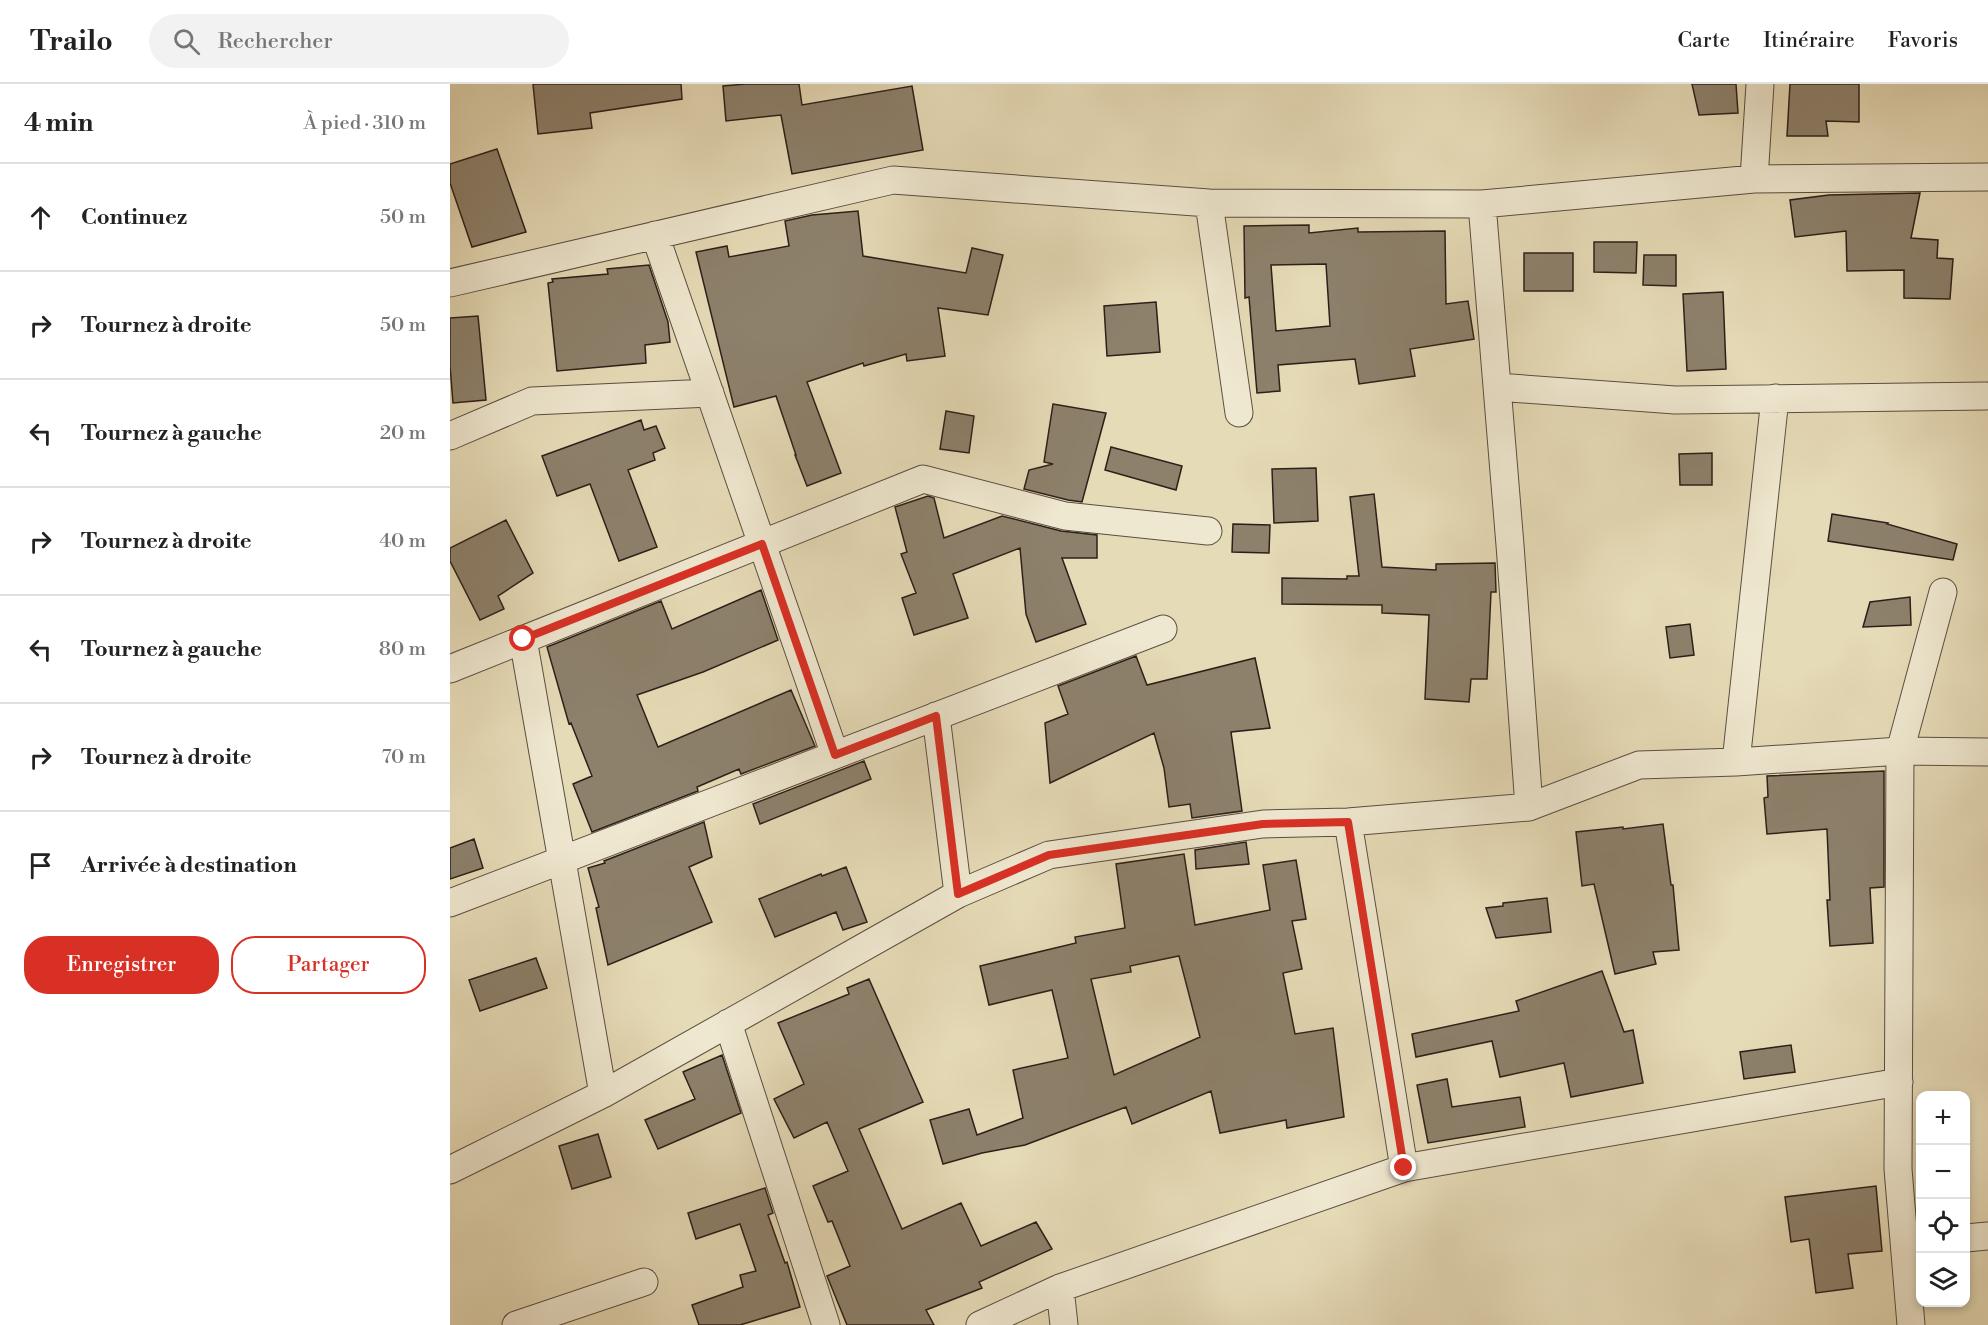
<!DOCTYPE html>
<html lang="fr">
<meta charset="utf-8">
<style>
:root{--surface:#fff;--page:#f2f2f2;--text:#222;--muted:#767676;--line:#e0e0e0;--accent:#d93025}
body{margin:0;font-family:"Libre Bodoni",serif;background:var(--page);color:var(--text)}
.controls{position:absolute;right:18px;bottom:18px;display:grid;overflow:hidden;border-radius:12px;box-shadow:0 3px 9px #0003}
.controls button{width:54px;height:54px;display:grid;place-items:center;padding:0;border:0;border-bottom:2px solid var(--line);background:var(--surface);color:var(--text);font:30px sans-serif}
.stop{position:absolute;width:18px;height:18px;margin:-14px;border:4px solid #d93025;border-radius:50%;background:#fff}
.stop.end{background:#d93025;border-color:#fff;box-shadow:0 2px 6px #0008}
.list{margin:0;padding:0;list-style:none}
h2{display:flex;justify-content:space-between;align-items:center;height:78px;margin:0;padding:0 24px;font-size:26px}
h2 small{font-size:20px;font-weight:400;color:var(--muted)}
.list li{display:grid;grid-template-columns:39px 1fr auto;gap:18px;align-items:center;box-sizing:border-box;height:108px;padding:0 24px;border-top:2px solid var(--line)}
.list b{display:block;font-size:22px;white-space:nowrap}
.list em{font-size:20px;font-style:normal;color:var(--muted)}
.actions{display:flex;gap:12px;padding:18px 24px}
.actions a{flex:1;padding:14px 0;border:2px solid var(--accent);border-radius:24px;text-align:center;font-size:21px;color:var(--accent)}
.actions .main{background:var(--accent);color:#fff}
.icon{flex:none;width:33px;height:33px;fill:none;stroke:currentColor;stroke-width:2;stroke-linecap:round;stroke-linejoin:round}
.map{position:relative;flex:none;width:1538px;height:1241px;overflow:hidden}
header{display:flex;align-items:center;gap:36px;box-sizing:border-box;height:84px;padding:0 30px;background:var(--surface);border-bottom:2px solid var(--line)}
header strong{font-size:28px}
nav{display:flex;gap:33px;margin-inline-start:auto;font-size:21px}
.search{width:420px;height:54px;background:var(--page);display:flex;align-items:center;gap:15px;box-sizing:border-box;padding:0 21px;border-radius:33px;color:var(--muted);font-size:22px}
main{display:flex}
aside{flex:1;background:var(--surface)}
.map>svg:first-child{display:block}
.building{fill:#8d816c;stroke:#2c1f1a;stroke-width:1.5;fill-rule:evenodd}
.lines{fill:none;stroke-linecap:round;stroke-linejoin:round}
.minor-casing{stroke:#5a4e41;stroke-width:29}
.minor{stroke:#efe8d0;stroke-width:27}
.route{stroke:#d93025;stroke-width:8}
</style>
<header>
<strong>Trailo</strong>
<div class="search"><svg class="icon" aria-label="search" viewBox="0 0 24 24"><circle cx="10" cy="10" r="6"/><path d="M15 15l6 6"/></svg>Rechercher</div>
<nav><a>Carte</a><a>Itinéraire</a><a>Favoris</a></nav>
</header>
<main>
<aside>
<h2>4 min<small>À pied · 310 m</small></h2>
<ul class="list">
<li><svg class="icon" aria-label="ahead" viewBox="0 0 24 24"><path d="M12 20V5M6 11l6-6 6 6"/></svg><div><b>Continuez</b></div><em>50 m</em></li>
<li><svg class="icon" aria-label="right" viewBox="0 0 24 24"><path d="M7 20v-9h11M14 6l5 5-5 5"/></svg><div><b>Tournez à droite</b></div><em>50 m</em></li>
<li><svg class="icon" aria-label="left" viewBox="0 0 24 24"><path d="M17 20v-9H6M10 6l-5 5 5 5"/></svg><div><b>Tournez à gauche</b></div><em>20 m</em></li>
<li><svg class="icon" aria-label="right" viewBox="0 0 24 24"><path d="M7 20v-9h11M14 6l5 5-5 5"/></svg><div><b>Tournez à droite</b></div><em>40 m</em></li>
<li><svg class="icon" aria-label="left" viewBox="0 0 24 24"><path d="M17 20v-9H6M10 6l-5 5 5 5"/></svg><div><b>Tournez à gauche</b></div><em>80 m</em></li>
<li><svg class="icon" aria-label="right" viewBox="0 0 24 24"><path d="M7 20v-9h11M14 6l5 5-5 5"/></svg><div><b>Tournez à droite</b></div><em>70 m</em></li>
<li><svg class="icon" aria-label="arrive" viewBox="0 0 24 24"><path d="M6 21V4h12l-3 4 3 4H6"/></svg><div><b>Arrivée à destination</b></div></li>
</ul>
<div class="actions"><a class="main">Enregistrer</a><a>Partager</a></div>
</aside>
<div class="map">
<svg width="1538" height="1241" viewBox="0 0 1538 1241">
<rect width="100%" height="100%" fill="#e6dbb7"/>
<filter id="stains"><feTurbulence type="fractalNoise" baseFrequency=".00333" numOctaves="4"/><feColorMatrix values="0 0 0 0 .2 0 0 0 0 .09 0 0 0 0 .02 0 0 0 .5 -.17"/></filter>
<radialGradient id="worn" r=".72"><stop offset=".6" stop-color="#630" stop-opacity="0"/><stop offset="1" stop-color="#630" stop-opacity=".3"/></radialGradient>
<!-- building -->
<path class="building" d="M83,0h148l1,15 -92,14 2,15 -54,6z
M296,0h53l3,21 110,-19 11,64 -131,24 -11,-59 -55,6 -3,-35z
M1242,0h44l2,29 -39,2z
M1340,0h69v38l-33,-1 2,15h-41z
M47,65l29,83 -54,15 -22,-64v-19z
M1470,109l-9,45 27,2 -1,18 16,1 -3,40 -46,-1v-28l-57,1 -1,-40 -51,6 -5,-37 39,-5z
M408,127l5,45 103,17 6,-25 31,7 -15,60 -50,-7 7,48 -38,5 -1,-7 -42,12 -1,-3 -56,19 34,91 -34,13 -12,-31h1l-20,-59 -42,11 -38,-155 31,-6 2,11 60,-11 -4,-25 27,-6z
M859,141v8l49,-5v4l87,-1 1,73 22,-3 6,38 -64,10 5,27 -56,8 -4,-25 -77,6 2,26 -23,2 -8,-96 -4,1 -1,-72zM876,180l4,62 -54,5 -5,-66z
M1144,158h43l-1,31 -42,-1z
M1074,169h49v38h-49z
M1194,171h32v31l-33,-1z
M199,181l19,57 2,20 -25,3 1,18 -89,8 -9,-88 5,-1 -1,-3 56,-5 -1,-5z
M1273,208l3,77 -39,2 -4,-77z
M706,218l4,50 -53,4 -3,-50z
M28,232l8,84 -33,3 -3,-37v-48z
M603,320l53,9 -24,89 -14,-2 -44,-11 5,-19 24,-6 -9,-2z
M496,327l28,5 -5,37 -29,-4z
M191,336l3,10 12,-4 9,22 -12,5 2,7 -27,10 29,77 -38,14 -29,-77 -33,12 -15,-40z
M661,363l71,19 -6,24 -71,-20z
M1262,369v32h-32l-1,-31z
M866,384l2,53 -44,2 -2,-54z
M924,410l8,73 54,3v-6l59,-1 1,29h-5l-4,87h-16l-2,23 -44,-3 4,-84 -47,-2v-8l-100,-1v-26l65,1v-3h12l-9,-79z
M478,412l6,2 10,40 58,-22 59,15 36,4v23h-35l24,66 -50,18 -10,-28 -6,-66 -67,26 15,44 -54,17 -12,-37 14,-5 -15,-39 6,-2 -12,-45z
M1382,430l56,9 -1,1 70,20 -4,16 -125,-19z
M56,436l27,53 -35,23 6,13 -24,11 -30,-59v-13z
M783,440l37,1 -1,28 -37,-1z
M311,506l17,50 -75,32 -66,23 21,52 133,-57 24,56 -74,28 -2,-5 -42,18 1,4 -106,41 -19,-48 19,-8 -21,-53 -2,1 -22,-77 114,-46 11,28z
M1460,513l1,28 -48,2 7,-25z
M1240,540l4,31 -24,3 -4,-31z
M686,572l11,29 108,-27 15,70 -39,4 11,79 -50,7 -2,-14 -21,3 -5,-39 -10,-35 -104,50 -5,-60 23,-9 -10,-28z
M414,677l7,18 -111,45 -7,-20z
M1434,687v116l-14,1 3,55 -43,3 -3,-46h3l-3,-71 -60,5 -3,-36 4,-1 -1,-21z
M254,738l8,35 -23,10 23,55 -104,43 -12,-57 3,-1 -11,-39 17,-5 -1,-2z
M1213,740l8,61h2l6,65 -26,2 3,12 -41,10 -21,-90 -12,2 -6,-54 47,-5v2z
M24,755l9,29 -33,11v-31z
M796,758l3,22 -53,5 -1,-19z
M734,770l11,71 75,-15 -7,-45 33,-5 10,59 -14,2 10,48 -19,4 12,61 38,-6 11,89 -57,11 -1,-8 -66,13 -9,-42 -79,33 -6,-17 -101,38 -43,8 -39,11 -13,-44 39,-11 8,26 46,-17 -10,-48 55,-12 -16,-68 -63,15 -9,-39 96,-23 -1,-6 50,-9 -9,-64zM729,872l21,81 -86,38 -23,-96 40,-7 -1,-6z
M396,783l21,55 -24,8 -7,-18 -61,25 -16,-38 62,-25 1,2z
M1097,814l4,34 -55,6 -10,-30 17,-2v-3z
M86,874l11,30 -67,23 -11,-31z
M1152,887l22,61 9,-2 10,53 -72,14 -7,-34 -64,14 -8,-36 -76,16 -4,-23 107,-23 -3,-10z
M419,895l54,123 -64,27 43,100 59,-26 20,43 55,-24 16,27 -73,33 3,6 -56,22 8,15h-87l-20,-49 23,-10 -18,-45 -4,1 -15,-36 35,-15 -21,-49 -33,16 -20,-39 30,-15 -26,-61 71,-29 -2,-6z
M1341,961l4,27 -51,7 -4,-27z
M272,971l19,58 -83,36 -13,-29 50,-21 -12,-27z
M997,995l5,28 68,-10 5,30 -97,16 -11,-58z
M148,1050l13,43 -39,12 -13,-43z
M1426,1102l6,65 -34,3 5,34 -37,5 -7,-54 -18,3 -6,-45z
M315,1104l8,25 -5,2 17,48 2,-1 13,45 -60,18h-41l-7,-20 51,-18 -3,-12 16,-4 -16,-47 -44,15 -8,-26z"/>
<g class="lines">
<!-- minor casing -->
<g class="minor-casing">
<path id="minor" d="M1304,95l6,-95
M759,119l30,210
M1032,120l28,341 19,262
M205,151l180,520
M0,199l443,-103 316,23 273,1 272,-25 234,-2
M1047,303l178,13 311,-4
M0,352l82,-35 178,-8
M73,555l80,455
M0,585l473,-190 142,37 143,15
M486,632l22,178
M1286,678l39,-364
M898,738l56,346
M0,819l713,-274
M278,939l98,302
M0,1086l153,-76 355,-200 91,-39 214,-31 85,-2 181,-15 110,-42 97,-3 164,-11 88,1
M1516,1154l22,-2
M610,1204l4,37
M66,1241l128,-43
M530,1241l80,-37 344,-120 495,-86
M1461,1241l-13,-156 2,-418 43,-159"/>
</g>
<!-- minor -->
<use href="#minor" class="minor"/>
</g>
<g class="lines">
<!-- route -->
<path class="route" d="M73,555l239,-95 73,211 101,-39 22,178 91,-39 214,-31 85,-2 56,346"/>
</g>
<rect width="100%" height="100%" filter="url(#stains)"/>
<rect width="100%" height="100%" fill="url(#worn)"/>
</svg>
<div class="controls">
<button>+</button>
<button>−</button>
<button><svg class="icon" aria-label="locate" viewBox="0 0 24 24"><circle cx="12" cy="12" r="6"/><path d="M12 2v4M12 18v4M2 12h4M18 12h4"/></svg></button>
<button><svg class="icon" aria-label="layers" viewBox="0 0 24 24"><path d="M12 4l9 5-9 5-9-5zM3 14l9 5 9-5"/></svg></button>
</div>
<div class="stop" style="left:73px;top:555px"></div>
<div class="stop end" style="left:954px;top:1084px"></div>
</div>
</main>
